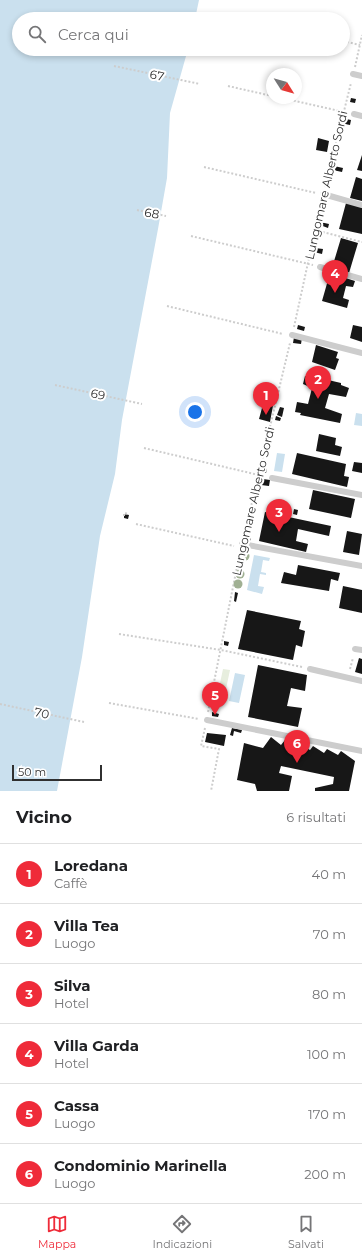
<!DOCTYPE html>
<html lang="it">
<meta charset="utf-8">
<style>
:root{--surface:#fff;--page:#f6f6f6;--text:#202124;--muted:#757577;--line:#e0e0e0;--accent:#ef2b39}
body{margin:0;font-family:Montserrat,sans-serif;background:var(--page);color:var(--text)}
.compass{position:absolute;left:266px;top:68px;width:36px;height:36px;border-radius:50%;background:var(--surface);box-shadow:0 2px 6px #0003;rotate:127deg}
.scale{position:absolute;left:12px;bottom:10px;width:90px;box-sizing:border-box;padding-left:4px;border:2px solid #303030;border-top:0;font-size:11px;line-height:14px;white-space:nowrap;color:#303030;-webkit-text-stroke:3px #fff;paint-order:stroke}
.you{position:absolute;left:195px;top:412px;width:14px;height:14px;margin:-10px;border:3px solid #fff;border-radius:50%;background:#1a73e8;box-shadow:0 0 0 6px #1a73e833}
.badge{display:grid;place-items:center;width:26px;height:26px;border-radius:50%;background:var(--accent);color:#fff;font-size:13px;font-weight:700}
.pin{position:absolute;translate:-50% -33px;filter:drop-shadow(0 1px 2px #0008)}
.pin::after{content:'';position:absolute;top:21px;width:14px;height:12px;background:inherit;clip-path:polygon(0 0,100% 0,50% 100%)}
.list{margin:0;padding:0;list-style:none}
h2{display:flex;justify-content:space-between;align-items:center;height:52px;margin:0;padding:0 16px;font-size:17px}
h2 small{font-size:13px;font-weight:400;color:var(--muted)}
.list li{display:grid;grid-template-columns:26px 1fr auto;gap:12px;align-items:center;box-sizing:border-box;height:60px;padding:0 16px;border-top:1px solid var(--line)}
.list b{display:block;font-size:15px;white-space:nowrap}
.list p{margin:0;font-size:13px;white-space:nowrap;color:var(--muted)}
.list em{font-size:13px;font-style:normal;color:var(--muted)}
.icon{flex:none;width:22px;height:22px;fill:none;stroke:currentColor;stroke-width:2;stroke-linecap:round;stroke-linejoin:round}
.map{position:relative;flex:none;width:362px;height:791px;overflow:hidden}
.search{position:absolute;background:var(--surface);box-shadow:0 2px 6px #0003;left:12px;right:12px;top:12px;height:44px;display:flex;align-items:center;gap:10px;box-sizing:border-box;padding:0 14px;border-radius:22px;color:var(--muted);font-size:15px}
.sheet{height:412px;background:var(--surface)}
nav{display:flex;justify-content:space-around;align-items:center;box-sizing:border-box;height:56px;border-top:1px solid var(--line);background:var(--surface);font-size:11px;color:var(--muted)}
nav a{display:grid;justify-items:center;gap:2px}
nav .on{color:var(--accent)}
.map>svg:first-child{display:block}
.green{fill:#e7eede}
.water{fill:#cae0ee}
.building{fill:#171717}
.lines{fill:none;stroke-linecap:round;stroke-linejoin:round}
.path{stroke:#cdcdcd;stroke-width:2;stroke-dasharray:2 2;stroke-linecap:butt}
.service{stroke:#cdcdcd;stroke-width:6}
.tree{fill:#a0b093}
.labels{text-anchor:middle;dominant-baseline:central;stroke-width:4;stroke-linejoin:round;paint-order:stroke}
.street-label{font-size:12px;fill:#303030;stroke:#fff}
</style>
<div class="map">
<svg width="362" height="791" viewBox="0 0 362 791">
<rect width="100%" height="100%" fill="#fff"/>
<!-- green -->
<path class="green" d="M223,669l7,1 -7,33 -7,-1z"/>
<!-- water -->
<path class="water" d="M0,0h199l-4,19h-176v30h169l-18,64 -3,65 -9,51 -36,191 -7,54 -15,62 -18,121 -25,134h-57z
M356,413l6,1v12l-8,-1z
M277,453l8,1 -3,18 -8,-1z
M254,555l16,3 -1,3 -6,-1 -2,12 5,1v2l-6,-1 -2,12 6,1 -2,7 -15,-4z
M235,673l10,2 -6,28 -10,-2z"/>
<!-- building -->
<path class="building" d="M351,98l5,1 -1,4 -5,-1z
M346,119l5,1 -1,5 -5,-1z
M318,138l11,3 -2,11 -11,-2z
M362,155v16l-5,-1z
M334,166l9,2 -1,4 -9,-2z
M356,177l6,2v22l-12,-3z
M346,203l16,4v27l-23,-5z
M320,222l9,2 -1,4 -8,-3z
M341,238l17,5 -9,30 -17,-5z
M315,248l8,1 -1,5 -8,-2z
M330,273l25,8 -2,6 -7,-1 -3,12 6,2 -2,8 -25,-7z
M298,325l7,2 -1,4 -7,-2z
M353,325l9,2v15l-12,-4z
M294,337l8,1 -1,6 -8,-1z
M316,345l22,7 -2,6 3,1 -4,11 -23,-8z
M305,376l6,2v-2l30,7v2l8,3 -3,9 -17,-3 -4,14 17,6 -2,9 -40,-8 1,-2 -6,-1 2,-10 11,2 4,-16 -9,-4z
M265,397l9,3 -4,22 -11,-3z
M280,407l4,1 -2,9 -5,-2z
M276,416l5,2 -1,3 -5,-1z
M319,434l17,4 -1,7 7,2 -2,9 -24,-5z
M297,453l49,11 -2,12 5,1 -2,10 -55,-13z
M354,462l8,1v10l-10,-2z
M263,468l4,1 -1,4 -4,-1z
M263,479l7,1 -1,6 -8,-1z
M313,490l42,9 -4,19 -42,-9z
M294,509l4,1 -1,5 -4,-1z
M265,512l66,14 -2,10 -31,-7 -2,12 12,3 -2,8 -47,-11z
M124,514l5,1 -1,4 -4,-1z
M347,531l15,3 -3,21 -16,-3z
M246,536l5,1 -1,4 -5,-2z
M298,565l42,8 -2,8 -7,-2 -2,12 -48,-8 3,-11 12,3z
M343,586l19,4v23l-23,-5z
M235,592l3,1 -2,9 -2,-1z
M247,610l54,11 -2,8 6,2 -3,16 -6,-2 -3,15 -55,-11z
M224,641l5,1 -1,4 -4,-1z
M359,658l3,1v15l-7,-2z
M258,665l49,10 -2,16 -14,-3 -4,18 15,2 -4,19 -50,-10z
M212,712l7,2 -1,3 -6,-1z
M232,728l10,2 -1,3 -7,-2 -1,5 -3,-1z
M207,733l19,2 -2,11 -19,-4z
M271,737l10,8 4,-5 10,7 4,-4 11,7 3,-4 11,7 3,-4 11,6 3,-4 14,10 -6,30h-34v-3l18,-4 1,-7 -53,-11 -2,7 13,3 -3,15h-32l-2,-7 -18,-4 7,-37 19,5z"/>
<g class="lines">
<!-- path -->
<path class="path" d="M343,41l17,4
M114,66l86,18
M355,67l7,-32
M228,86l44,10
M282,98l62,14
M204,167l112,26
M325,187l26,-104
M137,210l29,6
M315,230l47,12
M191,236l122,29
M167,306l116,28
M294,327l27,-124
M55,385l87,19
M144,448l119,28
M124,516v-3l5,1
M136,524l98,22
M244,536l46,-193
M119,634l102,16 81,17
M350,669l3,-11
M109,703l90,16
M0,704l84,18
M208,712l32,-160
M205,728l-4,18 18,3 -8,42"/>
<!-- service -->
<path class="service" d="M353,74l9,2
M354,114l8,2
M323,194l39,11
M320,267l42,12
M292,335l70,18
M272,478l90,17
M242,544l120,22
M355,649l7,1
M310,669l52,12
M207,720l155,31"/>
</g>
<!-- trees -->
<g class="tree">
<circle cx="245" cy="556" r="4.5"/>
<circle cx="240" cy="574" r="4.5"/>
<circle cx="238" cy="584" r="4.5"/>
</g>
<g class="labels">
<!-- street labels -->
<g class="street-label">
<text transform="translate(157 75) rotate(12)">67</text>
<text transform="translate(326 185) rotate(-77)">Lungomare Alberto Sordi</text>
<text transform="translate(152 213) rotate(10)">68</text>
<text transform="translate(98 394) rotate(12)">69</text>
<text transform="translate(253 501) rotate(-77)">Lungomare Alberto Sordi</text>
<text transform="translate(42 713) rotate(12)">70</text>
</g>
</g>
</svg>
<svg class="compass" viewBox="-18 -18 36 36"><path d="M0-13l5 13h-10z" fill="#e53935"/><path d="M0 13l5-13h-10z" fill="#757577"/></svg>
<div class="scale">50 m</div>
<div class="you"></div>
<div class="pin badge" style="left:266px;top:415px">1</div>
<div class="pin badge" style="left:318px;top:399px">2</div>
<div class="pin badge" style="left:279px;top:532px">3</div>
<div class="pin badge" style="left:335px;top:293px">4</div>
<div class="pin badge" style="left:215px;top:715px">5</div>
<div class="pin badge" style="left:297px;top:763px">6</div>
<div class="search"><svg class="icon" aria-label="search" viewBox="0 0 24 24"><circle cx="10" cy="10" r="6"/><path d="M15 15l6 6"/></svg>Cerca qui</div>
</div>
<section class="sheet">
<h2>Vicino<small>6 risultati</small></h2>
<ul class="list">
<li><span class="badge">1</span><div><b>Loredana</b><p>Caffè</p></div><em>40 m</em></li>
<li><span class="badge">2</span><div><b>Villa Tea</b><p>Luogo</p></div><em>70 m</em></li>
<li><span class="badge">3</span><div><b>Silva</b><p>Hotel</p></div><em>80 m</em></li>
<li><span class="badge">4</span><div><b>Villa Garda</b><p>Hotel</p></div><em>100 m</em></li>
<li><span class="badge">5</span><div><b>Cassa</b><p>Luogo</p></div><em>170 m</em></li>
<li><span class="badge">6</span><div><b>Condominio Marinella</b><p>Luogo</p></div><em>200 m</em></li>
</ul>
</section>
<nav>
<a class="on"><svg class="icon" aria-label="map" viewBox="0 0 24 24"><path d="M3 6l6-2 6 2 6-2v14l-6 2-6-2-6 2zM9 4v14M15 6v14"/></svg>Mappa</a>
<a><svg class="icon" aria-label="directions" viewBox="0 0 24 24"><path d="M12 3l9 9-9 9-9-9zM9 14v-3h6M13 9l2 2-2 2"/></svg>Indicazioni</a>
<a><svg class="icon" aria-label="saved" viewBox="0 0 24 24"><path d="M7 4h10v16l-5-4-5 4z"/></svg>Salvati</a>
</nav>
